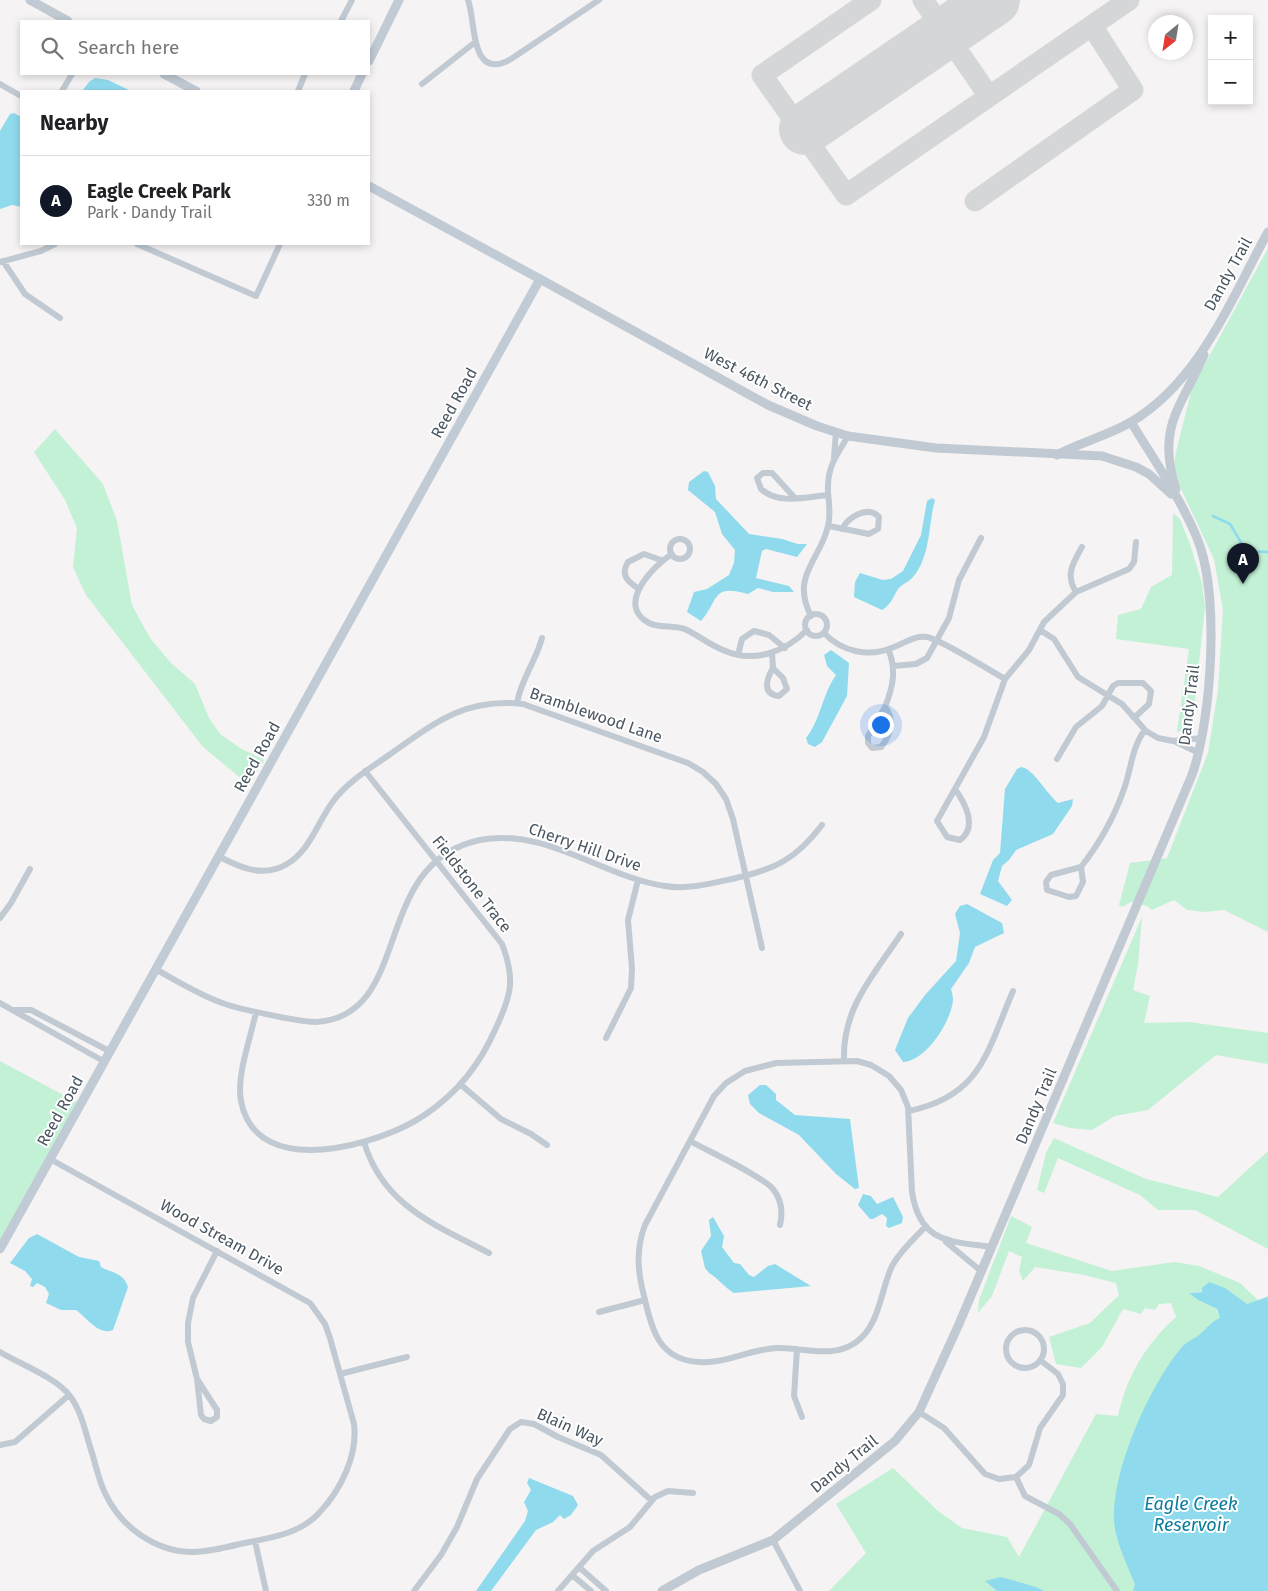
<!DOCTYPE html>
<meta charset="utf-8">
<style>
:root{--surface:#fff;--page:#f6f6f6;--text:#202124;--muted:#757577;--line:#e0e0e0;--accent:#111827}
body{margin:0;font-family:"Fira Sans",sans-serif;background:var(--page);color:var(--text)}
.controls{position:absolute;right:15px;top:15px;display:grid;overflow:hidden;border-radius:0px;box-shadow:0 2px 8px #0003}
.controls button{width:45px;height:45px;display:grid;place-items:center;padding:0;border:0;border-bottom:1px solid var(--line);background:var(--surface);color:var(--text);font:25px sans-serif}
.compass{position:absolute;left:1148px;top:15px;width:45px;height:45px;border-radius:50%;background:var(--surface);box-shadow:0 2px 8px #0003;rotate:210deg}
.you{position:absolute;left:880px;top:724px;width:18px;height:18px;margin:-12px;border:4px solid #fff;border-radius:50%;background:#1a73e8;box-shadow:0 0 0 8px #1a73e833}
.badge{display:grid;place-items:center;width:32px;height:32px;border-radius:50%;background:var(--accent);color:#fff;font-size:16px;font-weight:700}
.pin{position:absolute;translate:-50% -41px;filter:drop-shadow(0 1px 2px #0008)}
.pin::after{content:'';position:absolute;top:26px;width:18px;height:15px;background:inherit;clip-path:polygon(0 0,100% 0,50% 100%)}
.list{margin:0;padding:0;list-style:none}
h2{display:flex;justify-content:space-between;align-items:center;height:65px;margin:0;padding:0 20px;font-size:21px}
h2 small{font-size:16px;font-weight:400;color:var(--muted)}
.list li{display:grid;grid-template-columns:32px 1fr auto;gap:15px;align-items:center;box-sizing:border-box;height:90px;padding:0 20px;border-top:1px solid var(--line)}
.list b{display:block;font-size:19px;white-space:nowrap}
.list p{margin:0;font-size:16px;white-space:nowrap;color:var(--muted)}
.list em{font-size:16px;font-style:normal;color:var(--muted)}
.icon{flex:none;width:28px;height:28px;fill:none;stroke:currentColor;stroke-width:2;stroke-linecap:round;stroke-linejoin:round}
.map{position:relative;flex:none;width:1268px;height:1591px;overflow:hidden}
.search{position:absolute;background:var(--surface);box-shadow:0 2px 8px #0003;left:20px;top:20px;width:350px;height:55px;display:flex;align-items:center;gap:12px;box-sizing:border-box;padding:0 18px;border-radius:0px;color:var(--muted);font-size:19px}
.panel{position:absolute;background:var(--surface);box-shadow:0 2px 8px #0003;left:20px;top:90px;width:350px;height:155px;border-radius:0px}
.map>svg:first-child{display:block}
.green{fill:#c3f1d5;fill-rule:evenodd}
.water{fill:#90daee}
.lines{fill:none;stroke-linecap:round;stroke-linejoin:round}
.stream{stroke:#90daee;stroke-width:2.5}
.taxiway{stroke:#d5d6d8;stroke-width:21}
.runway{stroke:#d5d6d8;stroke-width:52}
.minor{stroke:#c1cad2;stroke-width:6}
.tertiary{stroke:#c1cad2;stroke-width:9}
.secondary{stroke:#c1cbd6;stroke-width:9}
.labels{text-anchor:middle;dominant-baseline:central;stroke-width:4;stroke-linejoin:round;paint-order:stroke}
.street-label{font-size:16px;fill:#4a5661;stroke:#fff}
.water-label{font-size:18px;font-style:italic;fill:#0c7c9b;stroke:#fff}
</style>
<div class="map">
<svg width="1268" height="1591" viewBox="0 0 1268 1591">
<rect width="100%" height="100%" fill="#f5f3f3"/>
<!-- green -->
<path class="green" d="M1268,248v684l-44,-22 -19,2 -18,-2 -13,-10 -22,10 -5,-4 -16,-4 -9,5 -3,-2 11,-42 37,-5 41,-105 10,-63 5,-80 -9,-51 -33,-70 -7,-24 2,-13 16,-64z
M55,429l48,55 14,37 15,84 18,33 21,25 24,21 14,34 11,16 20,14 24,12 -15,25 -46,-38 -117,-152 -13,-28 4,-39 -12,-28 -31,-48z
M1173,513l7,6 10,25 12,39 3,24 -13,122 -15,3 12,-83 -73,-10 2,-24 23,-6 10,-22 21,-12z
M1142,917l-4,48 -5,25 17,6 -6,27 45,-1 79,11v31l-52,-9 -68,55 -33,6 -23,14 -22,-2 -17,-5z
M0,1061l80,43 -80,142z
M1054,1138l92,41 72,18 50,-46v98l-73,-39h-37l-18,-15 -82,-37 -14,35 -7,-3 9,-37z
M1011,1216l21,11 -6,16 86,28 62,-9 25,4 41,17 18,17 10,-4v295h-439l37,-38 -30,-49 57,-36 45,43 24,17 45,9 12,20 77,-143 22,2c9,-40 27,-71 58,-99l-5,-14 -12,1 -4,6 -10,-2 -4,6 -18,-5 -21,38 -21,21 -25,-4 -7,-27 41,-14 29,-28 -3,-12 -32,-8 -49,-8 -12,14 -4,-10 3,-14 -13,-6 -17,45 -14,17 1,-13zM1225,1288l-5,29 -4,-8 -18,-9 -8,-7z"/>
<!-- water -->
<path class="water" d="M95,78l13,2 23,11h-49l7,-9z
M14,113l7,4v90l-9,-2 -12,4v-78l10,-17z
M704,471l4,1 7,14 1,13 33,35 33,5 16,5h9l-10,13 -31,-8 -4,2 -6,27 33,8 5,6h-21l-15,-4 -10,6c-37,-10 -28,5 -47,27l-14,-9 7,-20 13,-3 22,-14 5,-12 1,-13 -13,-16 -7,-22 -27,-22 1,-8z
M932,498l3,2c-7,25 -4,56 -22,77 -4,5 -11,7 -15,12 -5,8 -7,16 -16,21l-28,-13 1,-15 5,-9 23,7 8,-1 12,-8 18,-36 6,-34z
M831,650l18,13 -2,33 -25,46 -7,5 -7,-3 -2,-6c15,-19 16,-43 30,-63l-9,-9 -3,-11z
M1021,767c12,1 25,26 37,36l15,-4 -1,7 -19,28 -37,16 -7,10 -7,6 -4,15 14,19 -5,6 -27,-12 13,-34 7,-7 5,-64 12,-20z
M967,904l35,19 2,10 -29,14 -6,16 -18,26c1,3 2,8 2,11 -2,22 -27,61 -50,62l-8,-12 13,-32 17,-23 31,-34 4,-28 -5,-19 5,-8z
M760,1085h6l10,9v6l19,15 55,4 9,69 -4,1 -19,-15 -37,-39 -40,-22 -9,-9 -2,-9z
M863,1194l8,2 6,8 16,-7 10,20 -1,6 -13,5 -3,-2 1,-8 -5,-4 -9,5h-3l-12,-14z
M713,1217l11,19 -2,11 12,16 6,1 9,11 5,2 14,-11 7,-2 36,22 -77,7c-10,-6 -15,-14 -25,-20l-4,-5 -4,-17 10,-15 -2,-16z
M37,1234l42,23 20,4 2,6c11,6 23,6 27,20l-15,43c-14,6 -26,-12 -37,-20h-15l-15,-7 3,-9 -4,-7 -8,-4 -4,4 -3,-1 2,-7 -7,-8 -15,-8 19,-25z
M1209,1282l16,6 22,16 21,-7v294h-135l2,-7c-7,-17 -21,-46 -21,-65 -1,-51 35,-132 67,-171 5,-6 13,-9 18,-13 8,-7 12,-13 21,-17l-3,-9 -19,-9 -9,-7 13,-1v-4z
M529,1478l44,18 5,9 -7,10 -7,4 -4,-4 -7,7 -17,8 -45,61h-15l49,-70 3,-10 -4,-9 7,-12 -4,-7z
M1001,1577l35,10 8,4h-47l-12,-10z"/>
<g class="lines">
<!-- stream -->
<path class="stream" d="M1213,516l17,8 16,27 22,1"/>
<!-- taxiway -->
<path class="taxiway" d="M871,0l-109,75 84,120 283,-195
M923,0l63,92
M975,201l158,-111 -41,-64"/>
<!-- runway -->
<path class="runway" d="M805,129l189,-129"/>
<!-- minor -->
<path class="minor" d="M468,0c8,19 1,83 43,59l88,-59
M341,21l11,-21
M0,84l21,12
M422,84l52,-41
M62,91l10,-17
M298,91l7,-17
M137,244l119,52 24,-52
M3,261l22,33 35,24
M0,262l41,-11 14,-7
M834,457l2,-25
M795,498l-23,-25h-9l-6,5 4,11c18,16 45,8 67,6
M829,526l40,8 9,-5 1,-12c-11,-12 -31,0 -37,12
M670 549a10 10 0 1 1 20 0a10 10 0 1 1-20 0Z
M672,554c-19,12 -57,51 -23,69 12,6 26,1 38,7 12,6 23,15 36,20 31,14 62,2 84,-20
M639,589c-11,-7 -19,-14 -11,-27l16,-8 17,6
M1076,592c-11,-17 -3,-29 6,-45
M805 625a11 11 0 1 1 22 0a11 11 0 1 1-22 0Z
M811,616c-21,-40 10,-57 17,-90 3,-11 1,-22 0,-34 -1,-26 8,-35 20,-56
M1040,630l14,9 24,38 44,27 24,27 12,7 15,3 29,-3
M824,633c18,19 45,25 70,14 11,-4 21,-12 33,-10 15,3 62,33 78,42
M772,653l1,15 10,10 4,11 -8,7c-18,-2 -12,-18 -6,-28
M738,655l4,-16 12,-8 15,4 16,13
M893,666l23,-2 11,-6 22,-40 10,-38 22,-42
M517,703c4,-24 19,-42 25,-65
M885,707c10,12 6,28 -4,40l-9,1 -4,-5v-7z
M885,707c8,-20 12,-38 3,-58
M1174,741l25,12
M1057,759l19,-32 26,-21 11,-20 5,-3h25l8,8 -2,13 -15,14
M955,789c10,14 23,38 5,51l-13,-3 -10,-16 47,-84 21,-58 24,-29 15,-28 32,-30 53,-23 5,-7 2,-20
M220,857c21,11 44,21 67,7 23,-13 31,-43 47,-64 15,-19 35,-31 55,-45 44,-31 76,-58 134,-51l165,59 15,9 13,12 10,15 7,20 29,129
M1081,867c18,-23 34,-52 43,-78 7,-19 8,-43 21,-59
M1081,867l2,15 -7,14 -7,1 -22,-7 -1,-8 5,-7z
M0,918l11,-15 19,-34
M157,970c22,12 44,26 68,34 18,6 37,9 55,13 12,2 24,5 36,5 99,-6 53,-159 164,-182 65,-13 123,37 185,46 24,4 48,-3 71,-8 40,-9 61,-20 86,-53
M0,1003l105,59
M13,1010h18l80,42
M256,1012c-5,25 -20,64 -15,89 15,81 141,44 185,13 31,-21 54,-50 69,-84 16,-34 21,-50 7,-86l-137,-173
M606,1038l25,-50 1,-19 -4,-49 10,-40
M844,1061c-2,-53 29,-85 57,-127
M460,1084l41,35 30,15 16,11
M909,1111c72,-15 78,-59 104,-120
M690,1141c16,9 74,36 83,48 9,11 10,23 7,36
M364,1142c19,64 72,83 125,111
M926,1226c-12,13 -25,24 -34,40 -12,26 -12,60 -37,77 -24,16 -52,4 -78,5 -26,1 -52,16 -78,14 -39,-2 -47,-31 -54,-62 -7,-26 -10,-49 0,-75l69,-129 12,-13 19,-12 31,-8 81,-2 14,4 18,11 12,14 7,17 4,85c8,51 37,49 79,55
M946,1242l35,29
M599,1312l46,-12
M1006 1349a19 19 0 1 1 38 0a19 19 0 1 1-38 0Z
M797,1349l-3,47 8,21
M0,1352c20,12 57,26 70,44 12,16 16,39 22,57 4,13 7,28 13,40 15,33 49,58 86,59 16,0 33,-4 49,-8 28,-6 59,-9 79,-31 22,-23 39,-58 35,-89l-24,-86 -5,-14 -15,-21 -260,-144
M340,1374l67,-17
M197,1379l20,31v7l-6,4 -7,-2 -3,-4 -4,-36 -9,-37v-19l5,-25 24,-47
M919,1412l25,16 41,46 14,5 17,-2 13,-12 11,-37 23,-33v-11l-5,-10 -18,-14
M0,1445l15,-3 54,-47
M1016,1477l9,19 34,18 11,10 47,67
M773,1540l27,51
M255,1541l11,50
M579,1567l27,24
M572,1575l19,16
M414,1591l27,-36 16,-28 20,-48 33,-50 11,-7 13,2 24,13 43,18 50,45
M558,1591l35,-40 37,-24 25,-30 13,-6 25,2"/>
<!-- tertiary -->
<path class="tertiary" d="M30,0l38,21
M164,74l32,17
M540,279l228,126 49,21 31,10 88,12 166,8 34,11 13,7 22,20
M1057,455c24,-13 50,-19 74,-33 69,-41 100,-123 137,-190
M1176,489c-20,-62 5,-81 28,-134
M662,1591l37,-21 74,-30 122,-99 24,-29 40,-88 233,-549c20,-57 28,-182 5,-237 -17,-41 -43,-78 -66,-116"/>
<!-- secondary -->
<path class="secondary" d="M369,61l30,-61
M354,91l8,-17
M0,1249l540,-970 -171,-93"/>
</g>
<g class="labels">
<!-- street labels -->
<g class="street-label">
<text transform="translate(1228 274) rotate(-61)">Dandy Trail</text>
<text transform="translate(758 379) rotate(27)">West 46th Street</text>
<text transform="translate(454 403) rotate(-61)">Reed Road</text>
<text transform="translate(1189 705) rotate(-83)">Dandy Trail</text>
<text transform="translate(596 715) rotate(19)">Bramblewood Lane</text>
<text transform="translate(257 757) rotate(-61)">Reed Road</text>
<text transform="translate(585 847) rotate(19)">Cherry Hill Drive</text>
<text transform="translate(472 884) rotate(52)">Fieldstone Trace</text>
<text transform="translate(1036 1106) rotate(-67)">Dandy Trail</text>
<text transform="translate(60 1111) rotate(-61)">Reed Road</text>
<text transform="translate(222 1237) rotate(29)">Wood Stream Drive</text>
<text transform="translate(570 1427) rotate(24)">Blain Way</text>
<text transform="translate(844 1464) rotate(-39)">Dandy Trail</text>
</g>
<!-- water labels -->
<g class="water-label">
<text x="1191" y="1504">Eagle Creek<tspan x="1191" dy="21">Reservoir</tspan></text>
</g>
</g>
</svg>
<div class="controls">
<button>+</button>
<button>−</button>
</div>
<svg class="compass" viewBox="-18 -18 36 36"><path d="M0-13l5 13h-10z" fill="#e53935"/><path d="M0 13l5-13h-10z" fill="#757577"/></svg>
<div class="you"></div>
<div class="pin badge" style="left:1243px;top:584px">A</div>
<div class="search"><svg class="icon" aria-label="search" viewBox="0 0 24 24"><circle cx="10" cy="10" r="6"/><path d="M15 15l6 6"/></svg>Search here</div>
<section class="panel">
<h2>Nearby<small></small></h2>
<ul class="list">
<li><span class="badge">A</span><div><b>Eagle Creek Park</b><p>Park · Dandy Trail</p></div><em>330 m</em></li>
</ul>
</section>
</div>
